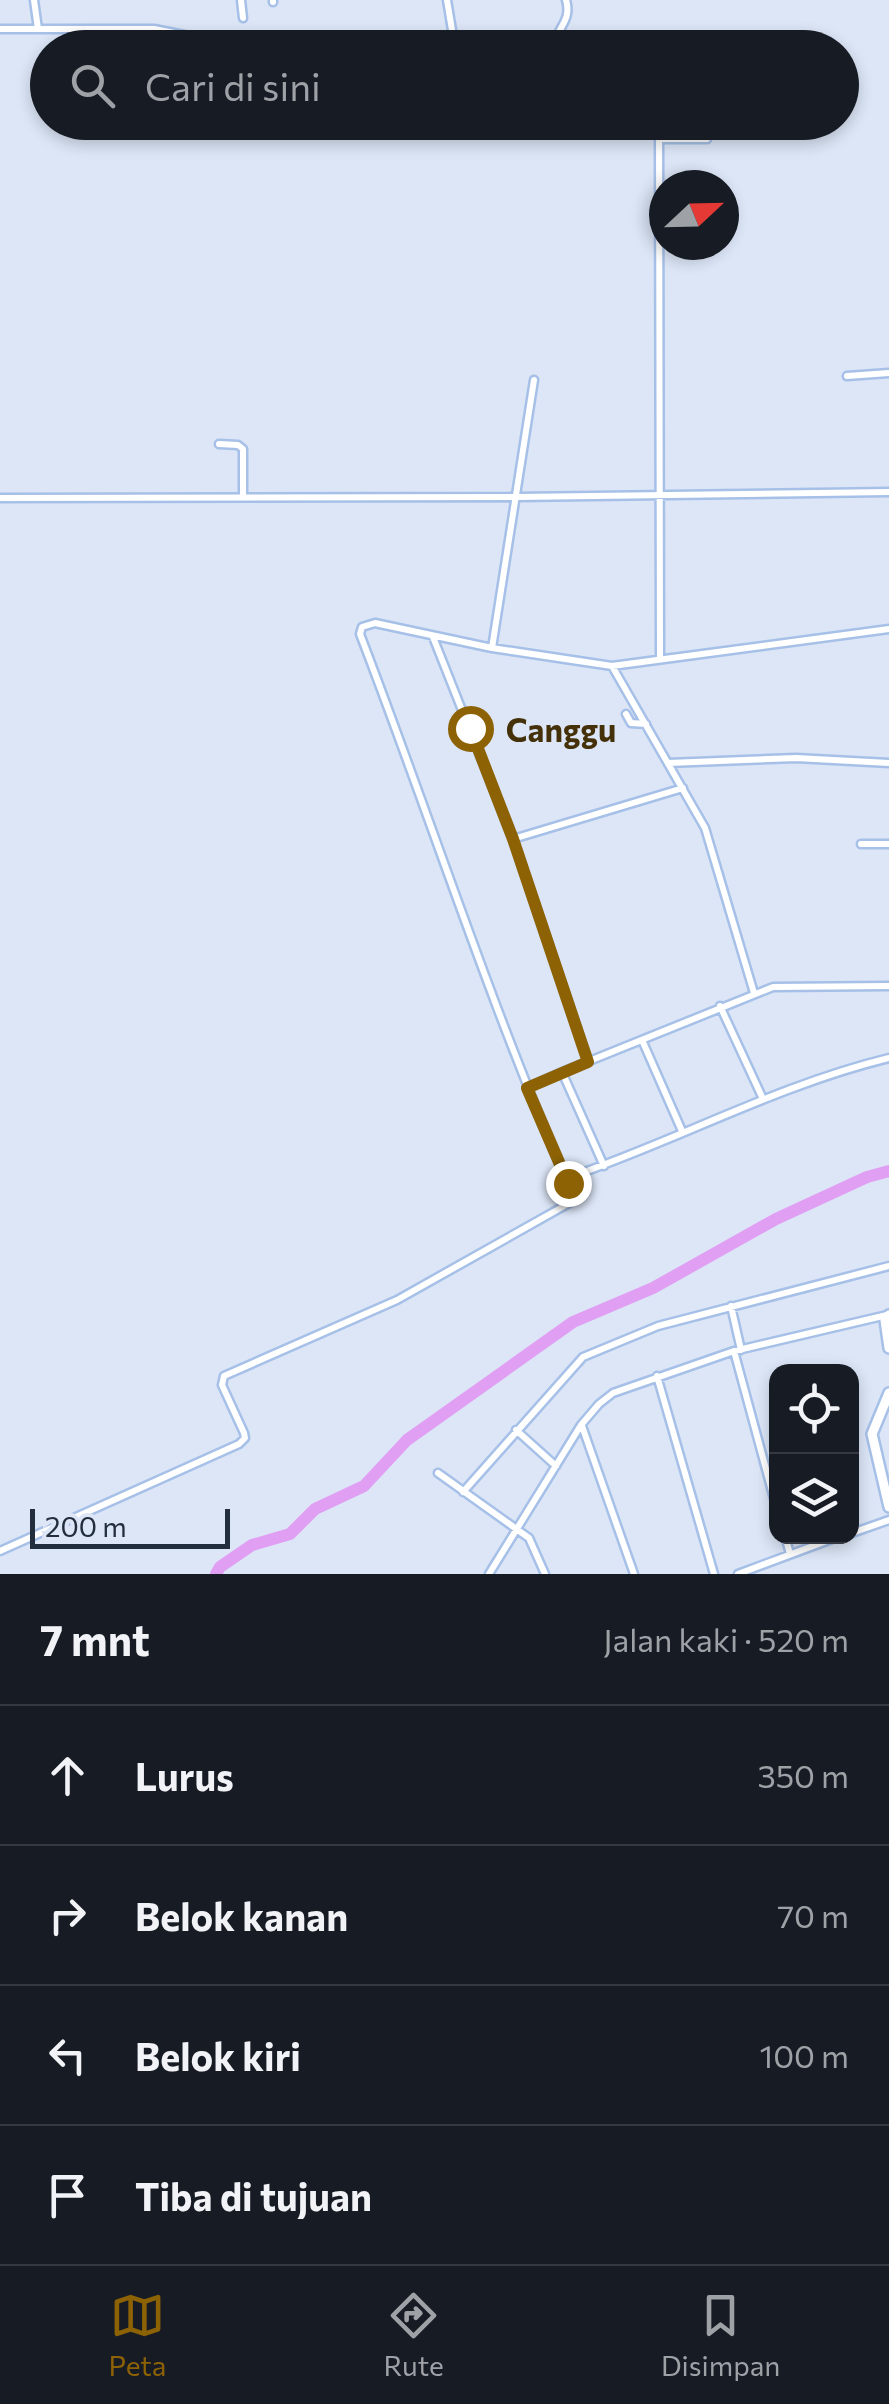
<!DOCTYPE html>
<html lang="id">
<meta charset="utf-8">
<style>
:root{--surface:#171b24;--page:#242831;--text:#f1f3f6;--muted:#9ea1a6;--line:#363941;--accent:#8c6205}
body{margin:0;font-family:Commissioner,sans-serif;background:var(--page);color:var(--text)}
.controls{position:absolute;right:30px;bottom:30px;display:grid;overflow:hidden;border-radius:20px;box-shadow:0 5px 15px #0003}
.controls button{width:90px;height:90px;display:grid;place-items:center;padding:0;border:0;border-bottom:2px solid var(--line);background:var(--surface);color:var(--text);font:50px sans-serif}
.compass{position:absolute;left:649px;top:170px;width:90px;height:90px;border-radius:50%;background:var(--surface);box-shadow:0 5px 15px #0003;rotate:68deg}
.scale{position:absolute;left:30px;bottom:25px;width:200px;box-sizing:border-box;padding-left:10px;border:5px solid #232e3d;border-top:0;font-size:28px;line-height:35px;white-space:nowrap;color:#232e3d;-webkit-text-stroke:8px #dce6f7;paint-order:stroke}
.stop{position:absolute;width:30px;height:30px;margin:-22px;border:8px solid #8c6205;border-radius:50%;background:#fff}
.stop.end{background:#8c6205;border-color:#fff;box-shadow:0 2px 10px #0008}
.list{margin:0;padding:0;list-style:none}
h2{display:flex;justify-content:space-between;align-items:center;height:130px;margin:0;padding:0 40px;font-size:42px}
h2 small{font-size:32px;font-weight:400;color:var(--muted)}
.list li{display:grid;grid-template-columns:65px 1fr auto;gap:30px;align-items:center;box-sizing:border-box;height:140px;padding:0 40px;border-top:2px solid var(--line)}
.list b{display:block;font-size:38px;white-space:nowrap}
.list em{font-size:32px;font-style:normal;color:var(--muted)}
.icon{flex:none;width:55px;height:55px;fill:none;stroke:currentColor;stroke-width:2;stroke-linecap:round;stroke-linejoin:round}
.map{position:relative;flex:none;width:889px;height:1574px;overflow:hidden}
.search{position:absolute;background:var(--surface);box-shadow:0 5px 15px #0003;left:30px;right:30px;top:30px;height:110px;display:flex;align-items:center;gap:25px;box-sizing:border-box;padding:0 35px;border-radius:55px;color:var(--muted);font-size:38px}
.sheet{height:690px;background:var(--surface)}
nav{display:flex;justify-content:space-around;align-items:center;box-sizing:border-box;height:140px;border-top:2px solid var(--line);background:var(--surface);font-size:28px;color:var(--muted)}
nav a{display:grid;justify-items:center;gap:5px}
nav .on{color:var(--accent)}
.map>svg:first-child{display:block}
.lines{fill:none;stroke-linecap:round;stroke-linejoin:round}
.river{stroke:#e19ff3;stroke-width:12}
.street-casing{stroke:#a6c0e8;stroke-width:11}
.secondary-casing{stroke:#a6c0e8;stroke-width:14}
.street{stroke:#fff;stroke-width:6}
.secondary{stroke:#fff;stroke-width:9}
.route{stroke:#8c6205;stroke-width:12}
.labels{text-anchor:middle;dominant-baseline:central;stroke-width:8;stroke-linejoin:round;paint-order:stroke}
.quarter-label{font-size:32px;font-weight:bold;fill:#443009;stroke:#dce6f7}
</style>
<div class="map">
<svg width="889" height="1574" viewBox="0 0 889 1574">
<rect width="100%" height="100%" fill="#dce6f7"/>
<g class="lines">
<!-- river -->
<path class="river" d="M216,1574l4,-7 32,-22 38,-11 25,-25 49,-23 43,-46 166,-118 80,-34 123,-69 91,-42 22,-6"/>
<!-- street casing -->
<g class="street-casing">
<path id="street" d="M34,0l4,29
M241,0l2,18
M273,0v2
M447,0l8,48
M0,29h154l76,15 54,4
M473,48l105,-10
M557,48c-5,-19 16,-24 9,-48
M659,122l1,536
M660,139h47
M847,376l42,-3
M219,444l19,1 5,4v48
M0,498l517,-1 372,-5
M433,637l80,202 75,222
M492,648l42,-268
M612,666l93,162 49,165
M626,714l5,9 15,1
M668,763l128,-5 93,5
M513,839l170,-51
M861,844h28
M720,1006l43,93
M642,1040l40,91
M527,1088l35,-16
M604,1166l-42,-94 211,-85 116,-1
M567,1181c-78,-179 -137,-365 -207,-547l2,-7 13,-4 117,25 120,18 277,-37
M731,1306l10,44
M734,1351l42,155
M657,1376l57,198
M582,1426l52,148
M516,1430l40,36
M438,1473l91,65 16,36
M463,1492l120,-135 75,-31 231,-60
M852,1533l37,-13
M785,1536l5,18
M0,1551l239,-107 6,-6 -1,-5 -22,-48 2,-9 173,-76 176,-99 -6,-20 3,-4c108,-37 208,-92 319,-119
M489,1574l92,-149 18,-21 14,-11 121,-42 153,-36
M738,1574l102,-38"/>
</g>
<!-- secondary casing -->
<g class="secondary-casing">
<path id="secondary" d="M889,1315l-4,5 4,28
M889,1393l-17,41 17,73"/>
</g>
<!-- street -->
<use href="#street" class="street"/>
<!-- secondary -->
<use href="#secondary" class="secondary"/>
</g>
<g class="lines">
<!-- route -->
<path class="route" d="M470,728l43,111 75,223 -61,26 41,95"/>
</g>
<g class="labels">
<!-- quarter labels -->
<g class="quarter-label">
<text x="561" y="729">Canggu</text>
</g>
</g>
</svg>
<div class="controls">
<button><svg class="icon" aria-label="locate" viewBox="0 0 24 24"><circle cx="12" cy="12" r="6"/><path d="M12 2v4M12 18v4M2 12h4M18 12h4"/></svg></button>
<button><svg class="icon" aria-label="layers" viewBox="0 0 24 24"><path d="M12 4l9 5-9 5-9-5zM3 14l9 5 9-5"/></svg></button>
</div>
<svg class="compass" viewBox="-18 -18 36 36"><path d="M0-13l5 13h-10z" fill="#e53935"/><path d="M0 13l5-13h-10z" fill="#9ea1a6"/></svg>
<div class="scale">200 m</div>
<div class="stop" style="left:470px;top:728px"></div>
<div class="stop end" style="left:568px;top:1183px"></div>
<div class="search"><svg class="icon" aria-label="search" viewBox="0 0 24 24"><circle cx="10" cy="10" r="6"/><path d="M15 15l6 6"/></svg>Cari di sini</div>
</div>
<section class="sheet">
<h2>7 mnt<small>Jalan kaki · 520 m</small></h2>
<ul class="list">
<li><svg class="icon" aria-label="ahead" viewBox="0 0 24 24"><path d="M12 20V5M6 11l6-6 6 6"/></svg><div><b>Lurus</b></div><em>350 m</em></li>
<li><svg class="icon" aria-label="right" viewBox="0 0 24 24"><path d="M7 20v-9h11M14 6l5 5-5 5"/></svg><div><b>Belok kanan</b></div><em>70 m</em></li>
<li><svg class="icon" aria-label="left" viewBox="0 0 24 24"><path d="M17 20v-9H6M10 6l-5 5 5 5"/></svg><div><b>Belok kiri</b></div><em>100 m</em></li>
<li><svg class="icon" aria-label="arrive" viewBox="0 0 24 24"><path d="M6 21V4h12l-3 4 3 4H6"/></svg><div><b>Tiba di tujuan</b></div></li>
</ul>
</section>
<nav>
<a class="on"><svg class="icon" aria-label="map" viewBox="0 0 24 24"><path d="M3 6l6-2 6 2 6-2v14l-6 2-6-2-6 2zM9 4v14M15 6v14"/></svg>Peta</a>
<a><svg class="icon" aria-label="directions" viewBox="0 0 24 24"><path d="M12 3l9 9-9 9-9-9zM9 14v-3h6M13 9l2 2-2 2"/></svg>Rute</a>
<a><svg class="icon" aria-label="saved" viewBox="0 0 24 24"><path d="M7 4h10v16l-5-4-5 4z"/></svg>Disimpan</a>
</nav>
